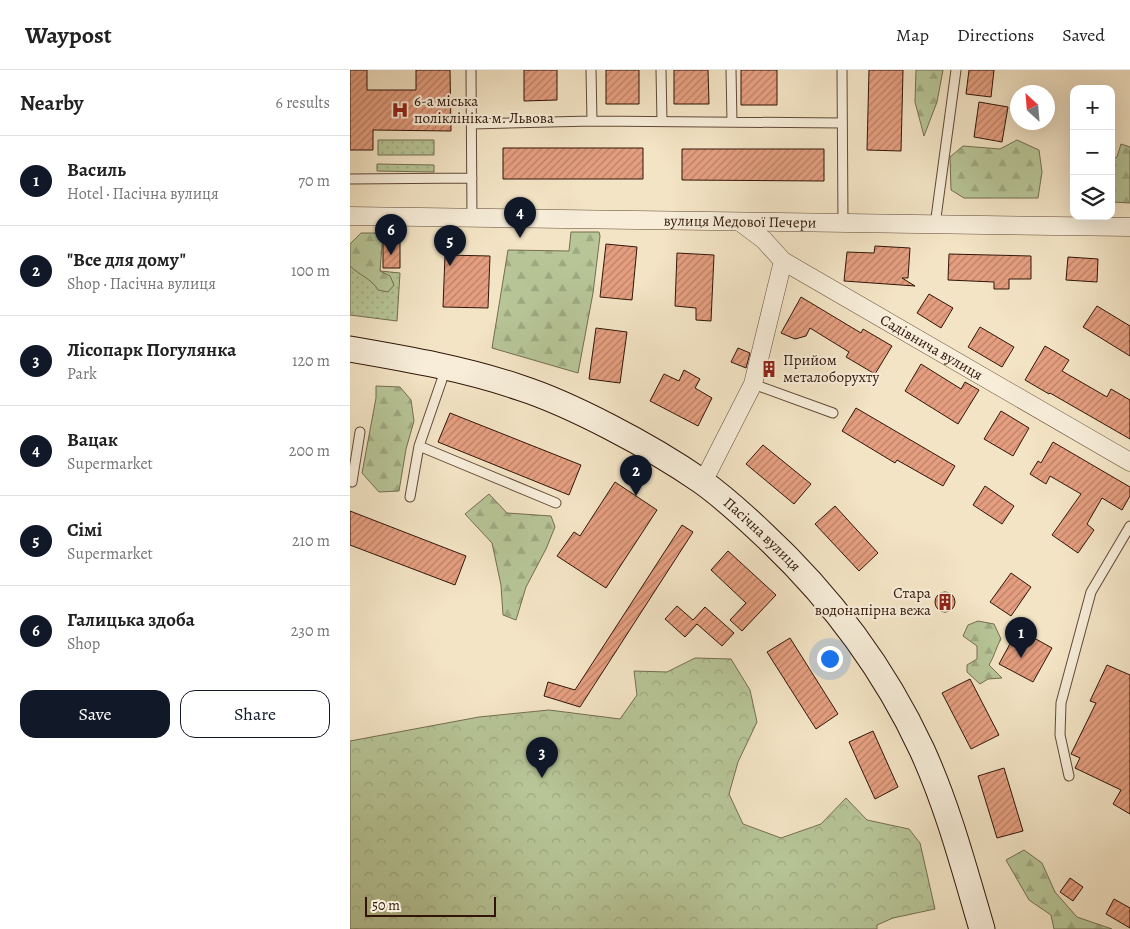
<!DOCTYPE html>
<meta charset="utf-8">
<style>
:root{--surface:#fff;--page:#f6f6f6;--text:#222;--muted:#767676;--line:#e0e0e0;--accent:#111827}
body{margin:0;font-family:Alegreya,serif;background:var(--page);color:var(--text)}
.controls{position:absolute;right:15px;top:15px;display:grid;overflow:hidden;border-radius:10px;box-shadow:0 5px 20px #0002}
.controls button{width:45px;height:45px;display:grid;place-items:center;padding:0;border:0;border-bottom:1px solid var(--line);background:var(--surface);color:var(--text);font:25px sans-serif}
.compass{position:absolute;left:660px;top:15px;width:45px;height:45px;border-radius:50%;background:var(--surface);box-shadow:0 5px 20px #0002;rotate:334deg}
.scale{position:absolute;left:15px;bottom:12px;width:131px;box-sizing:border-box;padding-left:5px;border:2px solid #301508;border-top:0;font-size:14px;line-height:18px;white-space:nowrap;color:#301508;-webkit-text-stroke:4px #f7edd9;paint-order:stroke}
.you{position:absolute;left:479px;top:588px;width:18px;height:18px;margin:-12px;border:4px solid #fff;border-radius:50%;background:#1a73e8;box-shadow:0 0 0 8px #1a73e833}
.badge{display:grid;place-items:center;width:32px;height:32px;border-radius:50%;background:var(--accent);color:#fff;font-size:16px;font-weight:700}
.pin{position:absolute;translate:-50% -41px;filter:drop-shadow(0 1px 2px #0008)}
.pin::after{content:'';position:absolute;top:26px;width:18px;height:15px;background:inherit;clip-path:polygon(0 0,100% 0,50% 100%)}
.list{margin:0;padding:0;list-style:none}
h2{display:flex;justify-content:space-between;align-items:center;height:65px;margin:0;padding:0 20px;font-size:21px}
h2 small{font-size:16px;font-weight:400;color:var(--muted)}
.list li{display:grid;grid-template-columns:32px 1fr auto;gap:15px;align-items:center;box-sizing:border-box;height:90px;padding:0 20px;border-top:1px solid var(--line)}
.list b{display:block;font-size:19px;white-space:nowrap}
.list p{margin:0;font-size:16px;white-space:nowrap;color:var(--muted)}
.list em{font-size:16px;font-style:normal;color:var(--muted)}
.actions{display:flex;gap:10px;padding:15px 20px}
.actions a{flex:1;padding:11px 0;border:1px solid var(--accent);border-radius:15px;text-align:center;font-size:18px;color:var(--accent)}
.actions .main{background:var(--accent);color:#fff}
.icon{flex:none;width:28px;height:28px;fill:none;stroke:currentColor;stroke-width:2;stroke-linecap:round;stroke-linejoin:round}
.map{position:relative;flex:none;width:780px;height:859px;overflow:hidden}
header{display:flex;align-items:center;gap:30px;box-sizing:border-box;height:70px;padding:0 25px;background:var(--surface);border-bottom:1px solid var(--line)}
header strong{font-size:24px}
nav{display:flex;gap:28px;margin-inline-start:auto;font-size:18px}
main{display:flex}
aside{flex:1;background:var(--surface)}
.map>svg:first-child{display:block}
.grass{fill:url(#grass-dots);stroke:#746d50}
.forest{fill:url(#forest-firs);stroke:#746d50}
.park{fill:url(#park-crowns);stroke:#746d50}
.building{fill:url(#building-hatch);stroke:#301508}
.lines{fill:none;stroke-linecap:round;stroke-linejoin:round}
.service-casing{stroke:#614937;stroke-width:11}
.minor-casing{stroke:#614937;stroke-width:19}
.secondary-casing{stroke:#301508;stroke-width:27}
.service{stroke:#f7edd9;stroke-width:9}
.minor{stroke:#f7edd9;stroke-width:18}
.secondary{stroke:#f7edd9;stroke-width:25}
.labels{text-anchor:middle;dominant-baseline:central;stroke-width:4.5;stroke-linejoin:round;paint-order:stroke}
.poi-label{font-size:15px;fill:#301508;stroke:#f7edd9;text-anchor:start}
.street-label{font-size:15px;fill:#301508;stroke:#f7edd9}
</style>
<header>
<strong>Waypost</strong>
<nav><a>Map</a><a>Directions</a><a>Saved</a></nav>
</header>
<main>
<aside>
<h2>Nearby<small>6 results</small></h2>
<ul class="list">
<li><span class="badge">1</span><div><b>Василь</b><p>Hotel · Пасічна вулиця</p></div><em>70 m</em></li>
<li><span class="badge">2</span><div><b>&quot;Все для дому&quot;</b><p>Shop · Пасічна вулиця</p></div><em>100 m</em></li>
<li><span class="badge">3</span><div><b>Лісопарк Погулянка</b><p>Park</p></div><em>120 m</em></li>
<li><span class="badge">4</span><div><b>Вацак</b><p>Supermarket</p></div><em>200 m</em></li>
<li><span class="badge">5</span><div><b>Сімі</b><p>Supermarket</p></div><em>210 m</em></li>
<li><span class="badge">6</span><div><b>Галицька здоба</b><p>Shop</p></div><em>230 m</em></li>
</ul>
<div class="actions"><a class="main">Save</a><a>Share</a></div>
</aside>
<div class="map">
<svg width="780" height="859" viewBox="0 0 780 859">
<defs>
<pattern id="grass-dots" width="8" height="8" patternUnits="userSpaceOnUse" patternTransform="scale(1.25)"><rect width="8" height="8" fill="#b7c597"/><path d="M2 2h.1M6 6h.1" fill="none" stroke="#9ea881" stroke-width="1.8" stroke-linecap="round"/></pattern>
<pattern id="forest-firs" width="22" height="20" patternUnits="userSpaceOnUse" patternTransform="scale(1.25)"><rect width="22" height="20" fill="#b7c597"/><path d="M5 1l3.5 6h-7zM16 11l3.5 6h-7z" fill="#9ea881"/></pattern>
<pattern id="park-crowns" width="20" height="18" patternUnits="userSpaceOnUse" patternTransform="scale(1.25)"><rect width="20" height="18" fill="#b7c597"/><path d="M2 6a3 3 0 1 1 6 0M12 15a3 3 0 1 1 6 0" fill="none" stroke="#9ea881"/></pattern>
<pattern id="building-hatch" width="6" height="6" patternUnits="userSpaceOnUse" patternTransform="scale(1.25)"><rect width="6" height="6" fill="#e59f80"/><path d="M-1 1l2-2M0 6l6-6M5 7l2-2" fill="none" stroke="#ba8067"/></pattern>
</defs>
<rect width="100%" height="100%" fill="#f3e4c5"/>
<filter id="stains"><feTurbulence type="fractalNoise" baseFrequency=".004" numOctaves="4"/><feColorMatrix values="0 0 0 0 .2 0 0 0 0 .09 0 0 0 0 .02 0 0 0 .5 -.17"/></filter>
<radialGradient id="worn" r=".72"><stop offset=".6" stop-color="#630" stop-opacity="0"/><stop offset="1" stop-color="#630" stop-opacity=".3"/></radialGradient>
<!-- grass -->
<path class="grass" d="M28,70h56v15h-56z
M27,94l57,1v7l-57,-1z
M0,176l30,2v23l20,2 -3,48 -47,-6z"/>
<!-- forest -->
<path class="forest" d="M566,0h27l-6,32 -13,34 -9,-34z
M667,70l22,10 3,22 -4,26h-74l-13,-8 -1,-33 13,-11 37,3z
M771,74l9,3v56l-16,-1 -3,-1v-41l6,-3z
M221,162h28l1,4 -7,57 -15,80 -86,-25 16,-98 61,1z
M11,163h22l-3,38 10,5 4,9 -6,7 -10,-2c-6,-11 -19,-15 -28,-24v-22z
M26,316l24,1 11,13 3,21 -8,28 -7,42 -20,1 -17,-19 14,-75z
M139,424l18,19 44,3 4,11 -9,22 -20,38 -10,33 -13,-5 -2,-30 -9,-42 -27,-29z
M628,551l16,3 7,15c-5,8 -6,16 -12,26l13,13 -14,1 -8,5 -13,-12v-7l10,-6v-13l-14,-10 5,-11z
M674,780l18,13 13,29 22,25 35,12h-58l-3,-14 -22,-15 -23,-40z"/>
<!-- park -->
<path class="park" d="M345,588l36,1 19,31 7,32 -19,40 -9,32 14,30 38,14 40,-14 25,-26 21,22 42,9 11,14 15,66 -42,9 -16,7v4h-527v-188l129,-24 70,-7 71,9 17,-24 -3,-24 33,1z"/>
<!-- building -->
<path class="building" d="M0,0h17v20h49v-20h34l1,61 -78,-1v20h-23z
M174,0h33v30l-33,1z
M256,0h33v34h-33z
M324,0h34l1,34h-35z
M391,0h36v35h-36z
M519,0h34l-2,81 -34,-1z
M619,0h25l-3,27 -25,-3z
M629,32l29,5 -6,35 -28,-5z
M153,78h140v31h-140z
M332,79h142v32l-142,-1z
M33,164l17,1v33h-17z
M256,174l31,3 -5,53 -32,-3z
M525,176l35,2 -2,30h-6l13,8 -71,-5 3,-29 27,1z
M327,183l37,2 -3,66 -15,-1v-12l-21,-2z
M599,184l82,2v23h-22v10h-15v-7l-46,-2z
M95,185l45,1 -2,52 -45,-1z
M718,187l30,2 -1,23 -31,-2z
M579,224l24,14 -12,20 -24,-15z
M451,227l60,36 2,-4 29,17 -17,28 -29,-17 3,-5 -39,-24 -4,8 -11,3 -14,-6z
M747,236l33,20v30l-47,-29z
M630,257l34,20 -12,20 -34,-20z
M246,258l31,4 -7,51 -31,-4z
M695,276l24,14 -7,11 45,26 4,-8 19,11v39l-80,-46 -1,1 -24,-14z
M388,278l12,5 -4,15 -15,-6z
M571,294l40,25 4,-7 14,8 -21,34 -53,-33z
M334,300l16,9 -5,9 17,10 -14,28 -48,-25 14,-27 15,7z
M506,338l99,58 -12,20 -46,-26 -2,3 -53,-32z
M651,341l28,17 -16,28 -29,-17z
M100,343l131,52 -12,30 -131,-53z
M703,372l77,45v9l-8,14 -20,-12 -15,26 7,6 -16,23 -26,-18 29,-41 -31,-18 -4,8 -16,-10 8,-13 3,2z
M413,375l48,39 -17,20 -48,-40z
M265,412l42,28 -51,78 -49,-32 17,-24 6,4z
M635,416l29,20 -12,18 -29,-19z
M485,436l43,47 -19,18 -44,-47z
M0,441l116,45 -11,29 -105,-40z
M332,455l11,7 -113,175 -36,-11 4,-14 27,8z
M378,481l48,44 -34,36 -12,-11 16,-17 -35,-33z
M661,503l20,14 -20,29 -21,-14z
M585 532a10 10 0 1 1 20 0a10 10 0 1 1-20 0Z
M327,536l16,14 12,-13 29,26 -12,13 -25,-22 -12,13 -20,-18z
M668,559l34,19 -19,34 -34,-18z
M440,568l48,76 -22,15 -49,-77z
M757,595l23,10v139l-17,-10 8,-14 -46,-22 5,-10 -9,-4 25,-51 -6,-2z
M620,609l29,56 -28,14 -29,-56z
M523,661l25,56 -23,12 -26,-57z
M654,698l19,63 -26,7 -19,-62z
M720,808l13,9 -10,14 -13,-9z
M764,829l16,9v20l-24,-14z"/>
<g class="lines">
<!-- service casing -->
<g class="service-casing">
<path id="service" d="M121,0l1,148
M241,0l1,51
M311,0l1,51
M381,0l1,52
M492,0l1,153
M122,54l120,-3 250,2
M0,109l122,-1
M585,155l21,-155
M96,298l-27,78 137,57
M403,314l80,29
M0,411l2,1 8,-50
M60,427l9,-51
M719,706l-9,-41 1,-32 30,-111 39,-66"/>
</g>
<!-- minor casing -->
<g class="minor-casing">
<g id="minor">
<path id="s1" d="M0,146l780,11"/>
<path id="s2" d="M390,152l24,18 19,21 347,201"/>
<path d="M353,412l50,-98 30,-123"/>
</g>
</g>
<!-- secondary casing -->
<g class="secondary-casing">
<g id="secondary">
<path id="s3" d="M0,279c58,10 116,20 171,39 31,10 60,24 89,39 31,16 62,34 91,54 21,15 41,33 60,51 67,62 122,134 161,218 26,57 42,118 60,179"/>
</g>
</g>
<!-- service -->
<use href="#service" class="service"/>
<!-- minor -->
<use href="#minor" class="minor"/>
<!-- secondary -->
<use href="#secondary" class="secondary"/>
</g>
<!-- icons -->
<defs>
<g id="hospital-bare" transform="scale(1.35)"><path d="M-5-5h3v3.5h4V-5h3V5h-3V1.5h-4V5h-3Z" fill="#8f2418" stroke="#f7edd9" stroke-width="2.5" paint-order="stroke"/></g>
<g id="building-bare" transform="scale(1.35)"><path d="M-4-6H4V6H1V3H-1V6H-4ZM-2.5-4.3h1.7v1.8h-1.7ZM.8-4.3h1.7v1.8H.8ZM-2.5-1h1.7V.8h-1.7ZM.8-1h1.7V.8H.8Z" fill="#8f2418" stroke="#f7edd9" stroke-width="2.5" paint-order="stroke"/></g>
</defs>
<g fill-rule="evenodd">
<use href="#hospital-bare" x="50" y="40"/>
<use href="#building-bare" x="419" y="299"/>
<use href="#building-bare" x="595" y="532"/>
</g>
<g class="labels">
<!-- poi labels -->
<g class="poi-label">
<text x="64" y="31">6-а міська<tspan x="64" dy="17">поліклініка м. Львова</tspan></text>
<text x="433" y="290">Прийом<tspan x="433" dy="17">металоборухту</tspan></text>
<text x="581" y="523" text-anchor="end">Стара<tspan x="581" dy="17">водонапірна вежа</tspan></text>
</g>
<!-- street labels -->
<g class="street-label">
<text stroke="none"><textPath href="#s1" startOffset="390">вулиця Медової Печери</textPath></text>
<text stroke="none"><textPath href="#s2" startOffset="230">Садівнича вулиця</textPath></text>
<text stroke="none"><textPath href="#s3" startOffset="460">Пасічна вулиця</textPath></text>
</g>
</g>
<rect width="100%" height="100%" filter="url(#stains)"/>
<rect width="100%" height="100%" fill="url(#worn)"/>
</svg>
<div class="controls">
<button>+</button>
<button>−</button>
<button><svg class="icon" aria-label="layers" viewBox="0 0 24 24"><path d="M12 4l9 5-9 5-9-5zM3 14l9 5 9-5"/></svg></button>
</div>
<svg class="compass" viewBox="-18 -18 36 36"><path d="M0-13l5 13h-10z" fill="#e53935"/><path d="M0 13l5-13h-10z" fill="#767676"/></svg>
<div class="scale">50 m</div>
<div class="you"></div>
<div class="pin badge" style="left:671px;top:588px">1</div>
<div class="pin badge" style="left:286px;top:426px">2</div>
<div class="pin badge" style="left:192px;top:708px">3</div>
<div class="pin badge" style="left:170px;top:168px">4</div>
<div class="pin badge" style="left:100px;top:196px">5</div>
<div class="pin badge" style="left:41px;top:185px">6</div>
</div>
</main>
